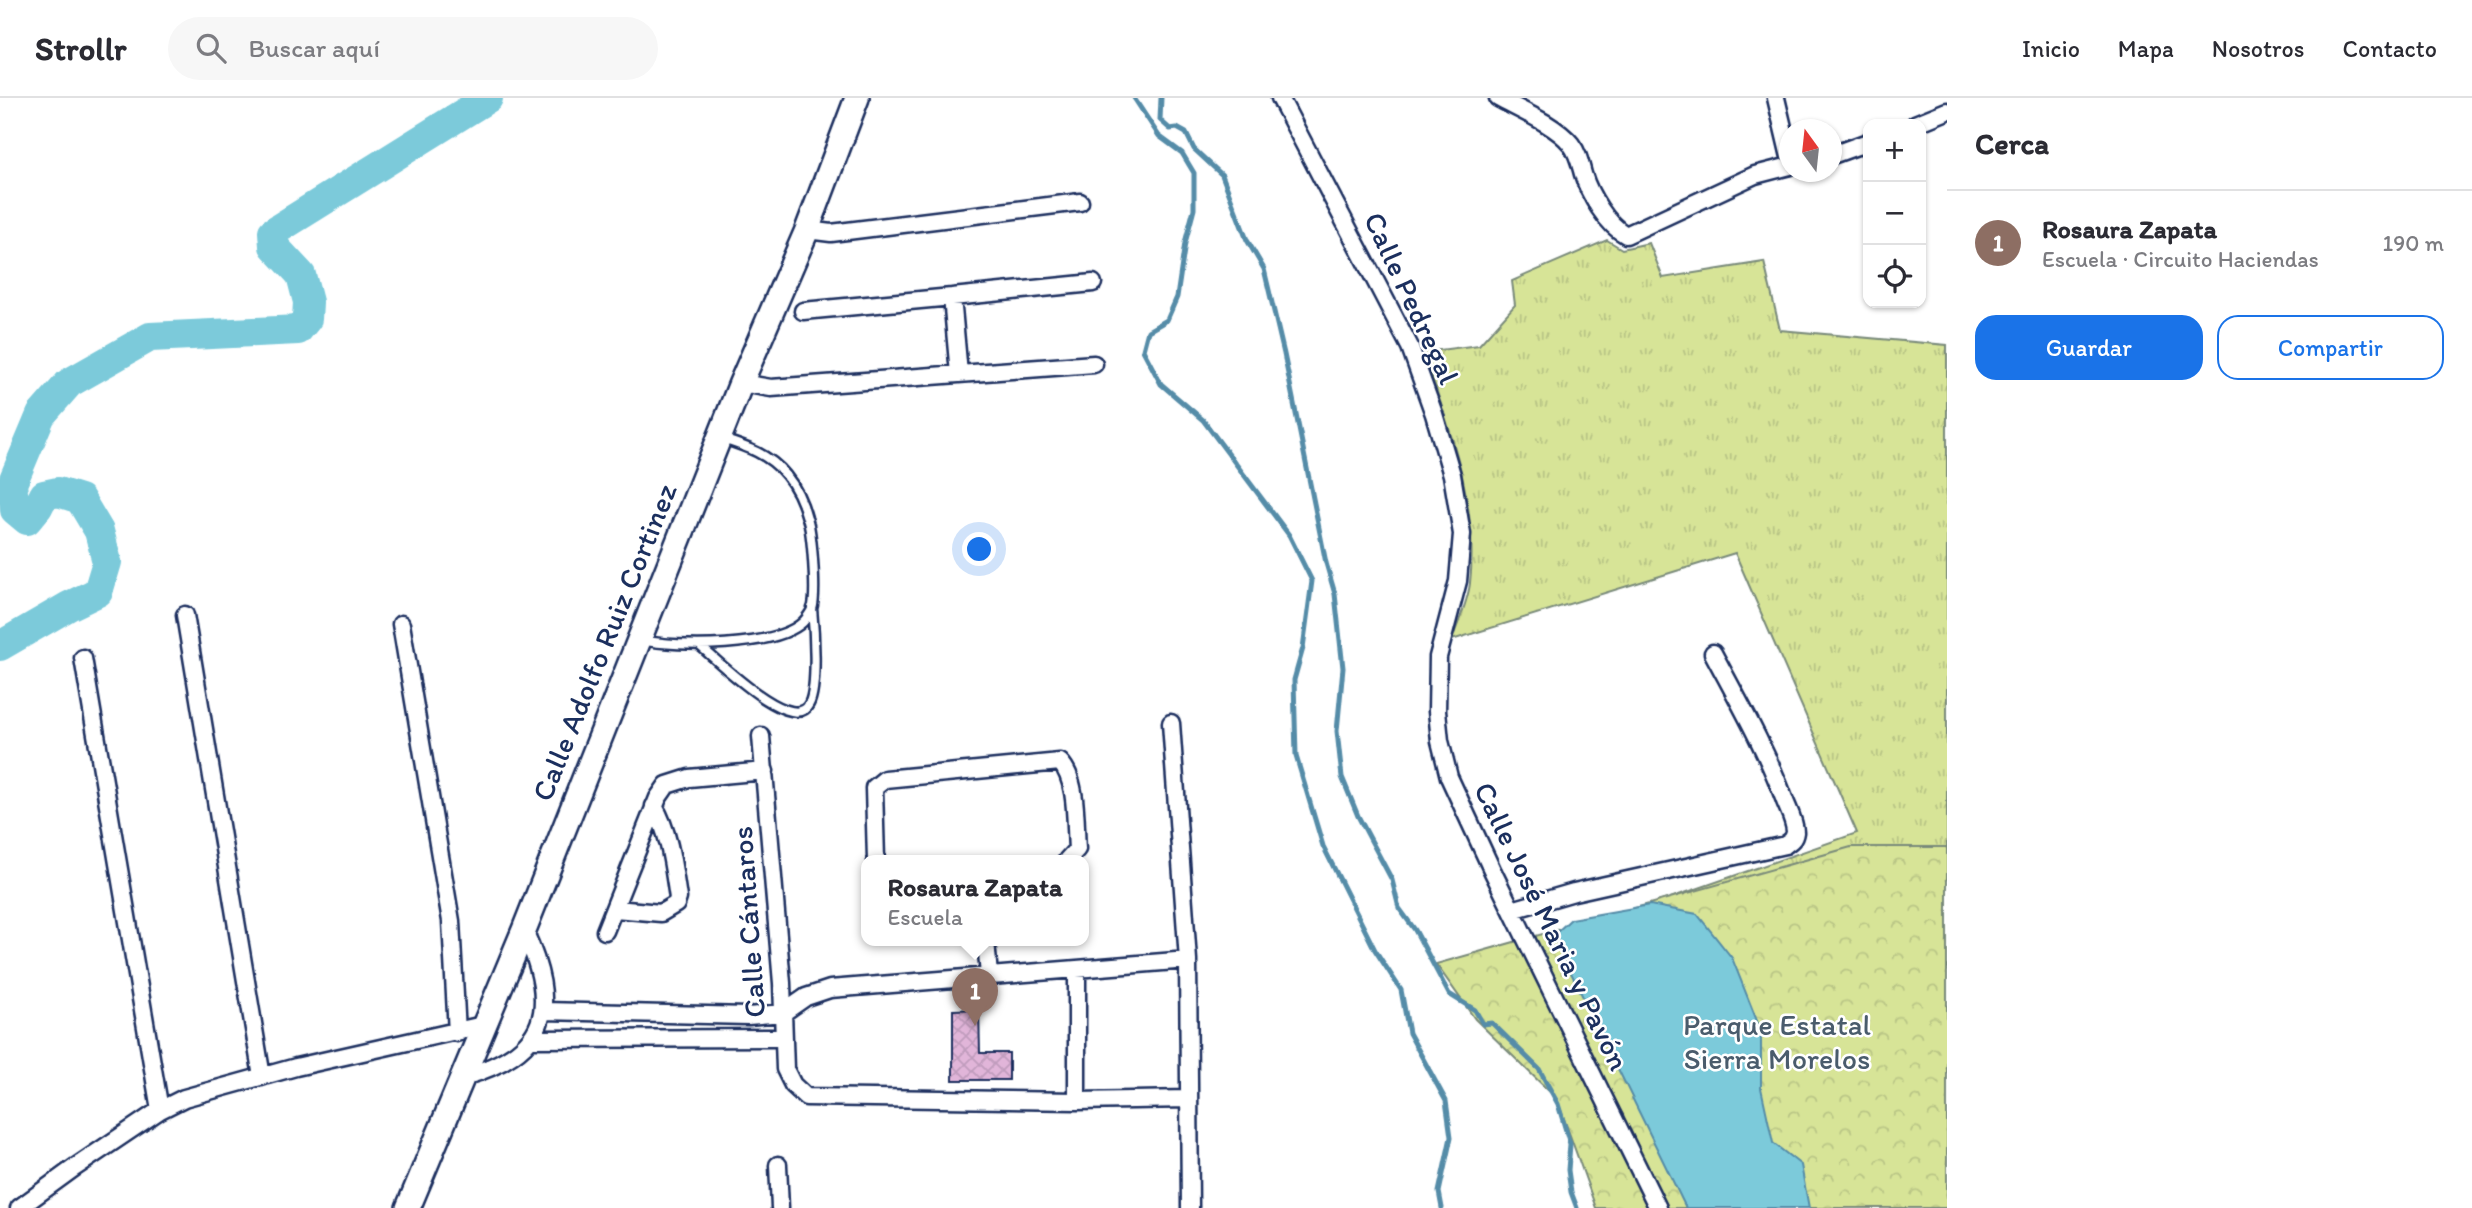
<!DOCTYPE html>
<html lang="es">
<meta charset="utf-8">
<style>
:root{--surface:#fff;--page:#f7f7f7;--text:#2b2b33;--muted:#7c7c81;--line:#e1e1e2;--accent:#1a73e8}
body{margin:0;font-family:Itim,sans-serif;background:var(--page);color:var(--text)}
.controls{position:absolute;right:21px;top:21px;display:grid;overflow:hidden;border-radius:14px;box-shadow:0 2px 5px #0004}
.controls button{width:63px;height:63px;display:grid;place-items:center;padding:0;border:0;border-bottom:2px solid var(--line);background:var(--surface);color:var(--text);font:35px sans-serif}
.compass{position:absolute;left:1779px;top:21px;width:63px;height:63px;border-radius:50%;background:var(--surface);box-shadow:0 2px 5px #0004;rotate:345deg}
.you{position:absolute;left:980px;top:452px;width:24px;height:24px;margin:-18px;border:5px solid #fff;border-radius:50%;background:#1a73e8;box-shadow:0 0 0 10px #1a73e833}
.badge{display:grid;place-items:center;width:46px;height:46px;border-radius:50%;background:var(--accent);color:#fff;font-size:23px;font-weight:700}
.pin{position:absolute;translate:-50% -58px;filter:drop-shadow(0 2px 4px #0008)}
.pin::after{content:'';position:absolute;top:37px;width:24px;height:21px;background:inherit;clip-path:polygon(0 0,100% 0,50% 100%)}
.popup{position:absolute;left:861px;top:757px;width:228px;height:91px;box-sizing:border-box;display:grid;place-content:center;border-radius:14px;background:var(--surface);filter:drop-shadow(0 2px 5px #0005);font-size:23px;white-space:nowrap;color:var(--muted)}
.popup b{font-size:26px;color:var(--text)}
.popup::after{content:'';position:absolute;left:50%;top:100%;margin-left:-14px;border:14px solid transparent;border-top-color:var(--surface)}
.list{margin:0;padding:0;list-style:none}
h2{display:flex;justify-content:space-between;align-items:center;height:91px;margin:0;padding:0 28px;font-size:30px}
h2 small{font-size:23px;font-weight:400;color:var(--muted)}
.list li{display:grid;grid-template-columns:46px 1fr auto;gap:21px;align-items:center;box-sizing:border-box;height:105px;padding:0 28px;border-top:2px solid var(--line)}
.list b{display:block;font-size:26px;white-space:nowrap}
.list p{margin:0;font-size:23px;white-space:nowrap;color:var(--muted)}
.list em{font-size:23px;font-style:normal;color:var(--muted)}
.actions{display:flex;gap:14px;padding:21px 28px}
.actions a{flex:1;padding:16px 0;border:2px solid var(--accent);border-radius:21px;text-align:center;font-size:24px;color:var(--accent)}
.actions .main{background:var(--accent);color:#fff}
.icon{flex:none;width:38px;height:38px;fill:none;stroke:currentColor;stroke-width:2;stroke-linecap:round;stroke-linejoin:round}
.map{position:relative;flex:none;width:1947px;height:1110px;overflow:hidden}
header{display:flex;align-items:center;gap:42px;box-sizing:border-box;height:98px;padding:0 35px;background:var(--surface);border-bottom:2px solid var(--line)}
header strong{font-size:33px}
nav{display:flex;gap:38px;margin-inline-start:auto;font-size:24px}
.search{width:490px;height:63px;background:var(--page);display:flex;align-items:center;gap:18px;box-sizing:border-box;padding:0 24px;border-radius:38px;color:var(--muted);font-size:26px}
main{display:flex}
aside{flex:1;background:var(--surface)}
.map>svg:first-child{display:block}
.grass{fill:url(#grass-tufts);stroke:#798a7a;stroke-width:2}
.park{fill:url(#park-crowns);stroke:#798a7a;stroke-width:2}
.water{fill:#7ccada;stroke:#558ca8;stroke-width:2}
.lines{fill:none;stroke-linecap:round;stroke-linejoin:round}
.stream{stroke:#558ca8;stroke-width:5}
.river{stroke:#7ccada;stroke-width:30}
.building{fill:url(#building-cross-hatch);stroke:#1b2f5e;stroke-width:2}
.service-casing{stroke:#1b2f5e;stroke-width:13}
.minor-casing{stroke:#1b2f5e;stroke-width:21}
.secondary-casing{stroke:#1b2f5e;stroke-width:28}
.service{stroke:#fff;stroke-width:8}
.minor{stroke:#fff;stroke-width:16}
.secondary{stroke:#fff;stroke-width:23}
.labels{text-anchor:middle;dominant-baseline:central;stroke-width:5;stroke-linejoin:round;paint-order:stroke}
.street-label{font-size:30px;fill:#1b2f5e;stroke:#fff}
.park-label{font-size:30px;fill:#4a5c6c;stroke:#fff}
</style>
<header>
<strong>Strollr</strong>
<div class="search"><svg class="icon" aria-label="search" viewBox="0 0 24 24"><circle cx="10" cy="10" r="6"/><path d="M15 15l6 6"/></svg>Buscar aquí</div>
<nav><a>Inicio</a><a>Mapa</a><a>Nosotros</a><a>Contacto</a></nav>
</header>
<main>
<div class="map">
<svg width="1947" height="1110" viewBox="0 0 1947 1110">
<defs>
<pattern id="grass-tufts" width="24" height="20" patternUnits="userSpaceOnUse" patternTransform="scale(1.75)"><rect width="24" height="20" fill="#d7e497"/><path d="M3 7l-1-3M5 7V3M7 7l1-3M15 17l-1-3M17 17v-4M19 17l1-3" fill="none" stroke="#b8c485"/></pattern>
<pattern id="park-crowns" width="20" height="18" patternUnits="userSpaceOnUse" patternTransform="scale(1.75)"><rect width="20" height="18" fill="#d7e497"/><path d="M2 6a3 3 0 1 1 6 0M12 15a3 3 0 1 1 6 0" fill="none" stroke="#b8c485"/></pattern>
<pattern id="building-cross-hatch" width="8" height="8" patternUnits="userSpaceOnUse" patternTransform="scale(1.75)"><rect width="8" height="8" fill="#e1b5d9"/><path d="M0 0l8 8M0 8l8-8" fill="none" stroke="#c09cbd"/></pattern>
</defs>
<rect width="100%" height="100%" fill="#fff"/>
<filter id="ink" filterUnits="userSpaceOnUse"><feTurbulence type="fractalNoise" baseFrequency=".0143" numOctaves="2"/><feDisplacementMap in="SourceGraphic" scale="14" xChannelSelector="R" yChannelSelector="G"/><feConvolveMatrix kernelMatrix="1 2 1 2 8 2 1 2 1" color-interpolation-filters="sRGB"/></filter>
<g filter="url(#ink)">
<!-- grass -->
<path class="grass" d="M1607,142l15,9 27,-6 14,35 101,-16 16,68 167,15v863l-297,-303 207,-72 -122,-280 -283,87c6,-18 16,-38 18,-57 9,-80 -21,-156 -47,-231l56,-7 36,-40 -3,-24z"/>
<!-- park -->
<path class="park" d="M1851,749h96v361h-351l-39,-109 -82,-80 -39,-55z"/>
<!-- water -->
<path class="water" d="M1650,807l47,9 35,44 29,73v57l12,55 28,22 8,43h-123l-129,-264v-12l14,-13z"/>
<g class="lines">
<!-- stream -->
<path class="stream" d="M1134,0l25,38 23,17 12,20v36l-9,34 -8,54 -10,23 -19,11 -5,19 18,34 42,36 86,115 23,46 -9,67 -9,32 2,76 27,90 52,104 26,40 8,43 37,68 5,36 -12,55 3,16
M1161,0l-1,22 10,9 7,-1 9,5 8,16 28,26 25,65 17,29 20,85 42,209 9,31 8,74 -6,63 5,46 16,39 34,64 7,28 16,22 34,64 26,16 8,14 9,-1 47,46 19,35 12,40 -2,26 3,22 6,16"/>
<!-- river -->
<path class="river" d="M0,548l69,-40 29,-14 9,-30 -8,-31 -19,-32 -22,-7 -14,3 -6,12 -11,13 -12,-10 -3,-26 29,-69 28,-32 81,-46 148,-7 9,-11 1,-17 -7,-27 -27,-29 -1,-14 215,-134"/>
</g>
<!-- building -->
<path class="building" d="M979,911l1,44h29v27h-56v-70z"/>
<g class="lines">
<!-- service casing -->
<g class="service-casing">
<path id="service" d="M642,542c35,8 134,8 161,-18 3,-3 8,-10 9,-13 5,-13 0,-78 -5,-91 -4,-15 -11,-31 -21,-43 -17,-21 -39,-28 -64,-36
M700,548c15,12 93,90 109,58 9,-17 5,-76 3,-96"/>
</g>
<!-- minor casing -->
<g class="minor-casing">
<path id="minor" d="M1280,0l130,249 24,67 18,61 10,59 -4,47 -20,76 -1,54 3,30 9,36 44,95 165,336
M1498,0c22,12 58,27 73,46 7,9 9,19 12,30 6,20 24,51 43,61l129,-60 35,-9
M1776,0l14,59
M1915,26l32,-13
M1832,57l36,-13
M807,132l24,3 249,-31
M803,213l149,-14
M959,276l-7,-77 141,-14
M741,285l30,5 323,-24
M185,517l77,462
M401,526l50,297 6,112
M83,560l77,452
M1171,625l17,237 2,248
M761,638l21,247 3,86 8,16 13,12 271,4 112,-2
M876,762l-2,-72 11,-9 175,-17c18,18 15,62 17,87l-10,11
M615,811l46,4 15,-9 2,-6c-5,-32 -8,-64 -24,-92
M1512,812l62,-18 211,-47c6,-4 9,-6 10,-13 0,-10 -6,-21 -10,-31 -19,-52 -46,-99 -72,-148
M605,833l53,-133 9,-13 22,-7 76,-7
M986,842l3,36
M1077,872v131
M544,913l204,5 35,-3 23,-16 24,-8 358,-29
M531,941l253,-1
M463,979c87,-25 96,-70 61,-147
M778,1067l2,43
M19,1110l55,-40 86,-58 24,-12 112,-31 187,-42"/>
</g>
<!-- secondary casing -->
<g class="secondary-casing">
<path id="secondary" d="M408,1110l116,-278 217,-547 66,-153 50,-132"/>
</g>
<!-- service -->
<use href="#service" class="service"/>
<!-- minor -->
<use href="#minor" class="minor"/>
<!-- secondary -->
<use href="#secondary" class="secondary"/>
</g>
</g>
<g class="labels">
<!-- street labels -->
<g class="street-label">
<text transform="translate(1412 200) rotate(65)">Calle Pedregal</text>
<text transform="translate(604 544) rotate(-68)">Calle Adolfo Ruiz Cortinez</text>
<text transform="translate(748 824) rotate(-94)">Calle Cántaros</text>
<text transform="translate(1552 828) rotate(64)">Calle José Maria y Pavón</text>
</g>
<!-- park labels -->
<g class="park-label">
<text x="1777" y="926">Parque Estatal<tspan x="1777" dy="34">Sierra Morelos</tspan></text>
</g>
</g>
</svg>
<div class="controls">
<button>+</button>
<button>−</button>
<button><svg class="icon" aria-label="locate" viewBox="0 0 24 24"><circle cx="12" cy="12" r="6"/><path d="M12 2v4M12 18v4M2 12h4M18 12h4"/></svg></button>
</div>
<svg class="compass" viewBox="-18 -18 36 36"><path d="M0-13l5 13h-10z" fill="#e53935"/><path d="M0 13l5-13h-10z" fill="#7c7c81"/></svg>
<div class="you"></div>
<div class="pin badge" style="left:975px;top:928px;background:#8d6e63">1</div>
<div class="popup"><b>Rosaura Zapata</b>Escuela</div>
</div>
<aside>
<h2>Cerca<small></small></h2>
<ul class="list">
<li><span class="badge" style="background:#8d6e63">1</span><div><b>Rosaura Zapata</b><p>Escuela · Circuito Haciendas</p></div><em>190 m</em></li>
</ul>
<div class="actions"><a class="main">Guardar</a><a>Compartir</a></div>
</aside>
</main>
